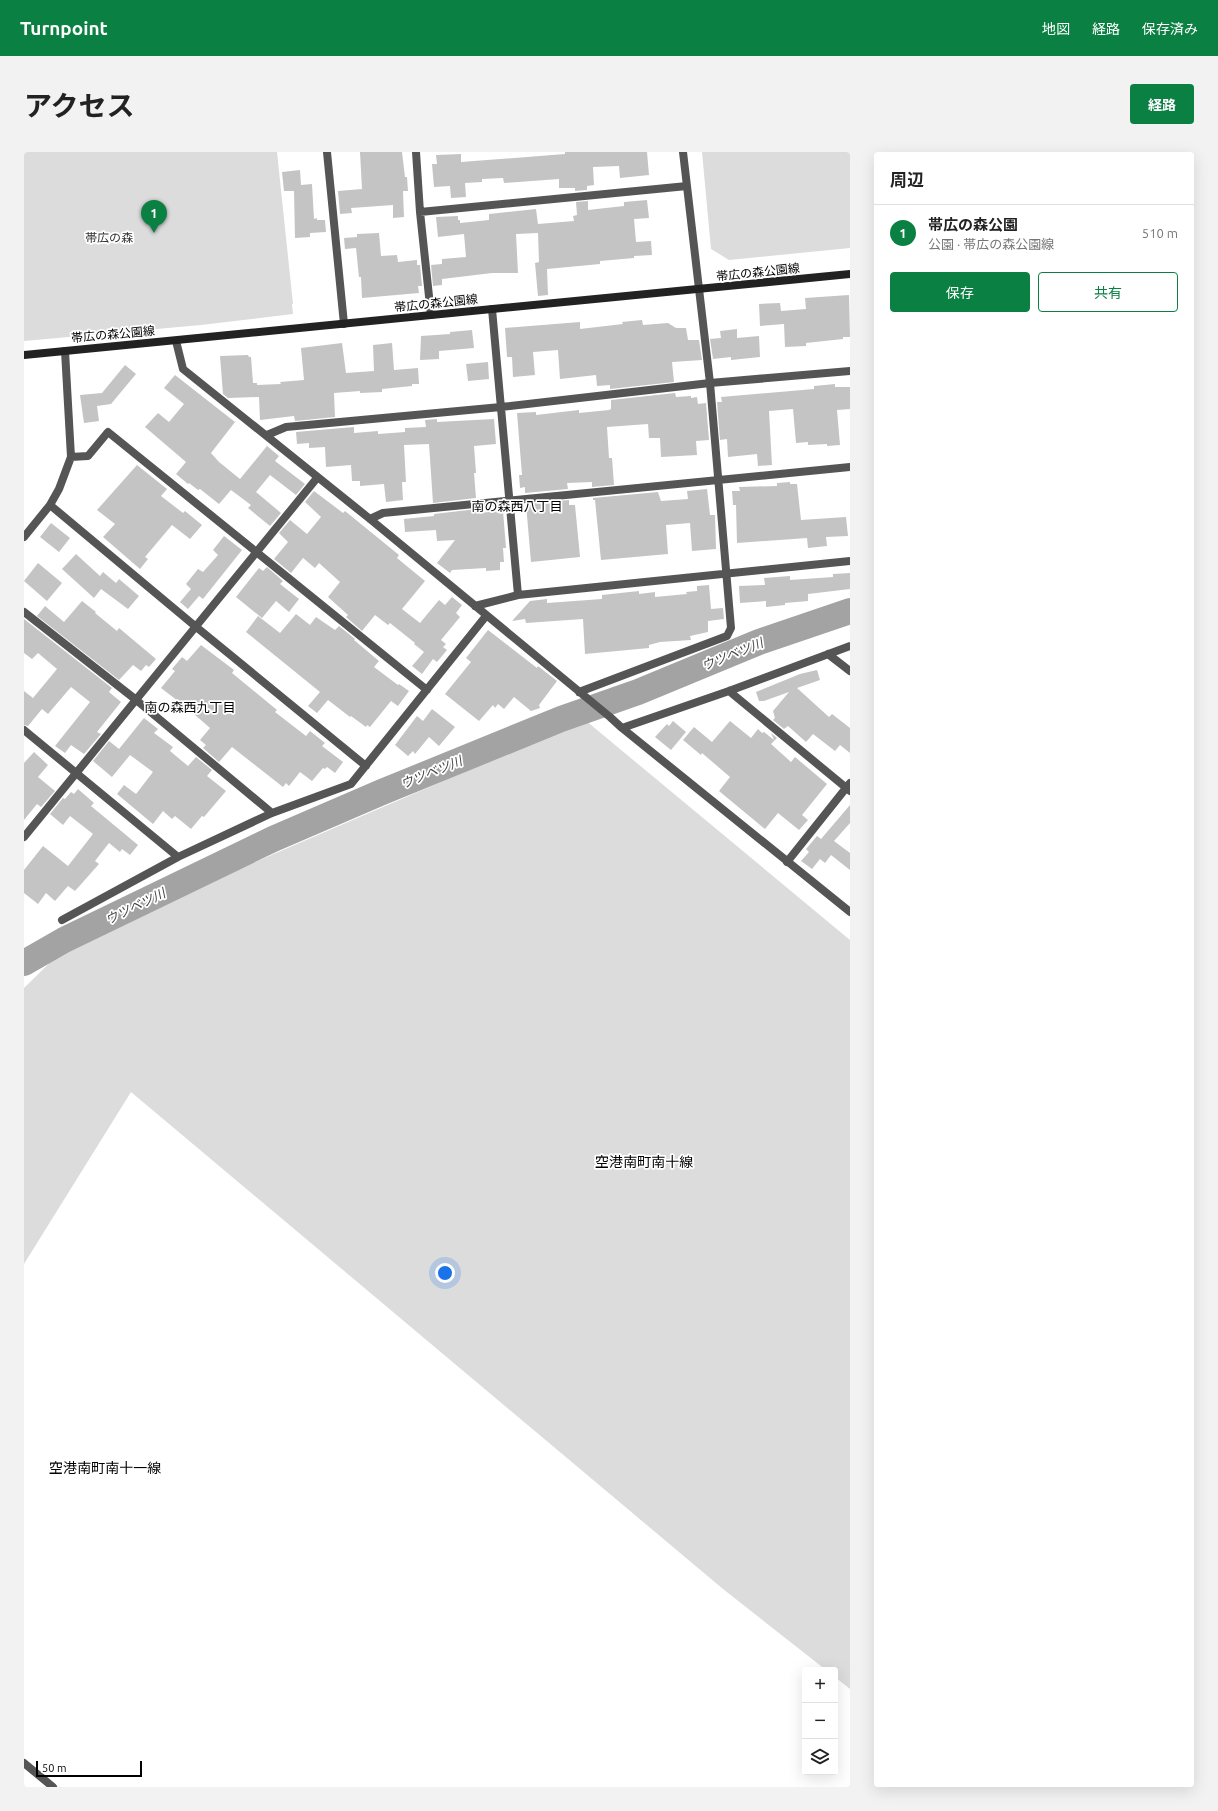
<!DOCTYPE html>
<html lang="ja">
<meta charset="utf-8">
<style>
:root{--surface:#fff;--page:#f2f2f2;--text:#222;--muted:#767676;--line:#e0e0e0;--accent:#0b8043}
body{margin:0;font-family:Ubuntu,"Noto Sans JP",sans-serif;background:var(--page);color:var(--text)}
.controls{position:absolute;right:12px;bottom:12px;display:grid;overflow:hidden;border-radius:4px;box-shadow:0 4px 16px #0002}
.controls button{width:36px;height:36px;display:grid;place-items:center;padding:0;border:0;border-bottom:1px solid var(--line);background:var(--surface);color:var(--text);font:20px sans-serif}
.scale{position:absolute;left:12px;bottom:10px;width:106px;box-sizing:border-box;padding-left:4px;border:2px solid #000;border-top:0;font-size:11px;line-height:14px;white-space:nowrap;color:#000;-webkit-text-stroke:3px #fff;paint-order:stroke}
.you{position:absolute;left:421px;top:1121px;width:14px;height:14px;margin:-10px;border:3px solid #fff;border-radius:50%;background:#1a73e8;box-shadow:0 0 0 6px #1a73e833}
.badge{display:grid;place-items:center;width:26px;height:26px;border-radius:50%;background:var(--accent);color:#fff;font-size:13px;font-weight:700}
.pin{position:absolute;translate:-50% -33px;filter:drop-shadow(0 1px 2px #0008)}
.pin::after{content:'';position:absolute;top:21px;width:14px;height:12px;background:inherit;clip-path:polygon(0 0,100% 0,50% 100%)}
.list{margin:0;padding:0;list-style:none}
h2{display:flex;justify-content:space-between;align-items:center;height:52px;margin:0;padding:0 16px;font-size:17px}
h2 small{font-size:13px;font-weight:400;color:var(--muted)}
.list li{display:grid;grid-template-columns:26px 1fr auto;gap:12px;align-items:center;box-sizing:border-box;height:56px;padding:0 16px;border-top:1px solid var(--line)}
.list b{display:block;font-size:15px;white-space:nowrap}
.list p{margin:0;font-size:13px;white-space:nowrap;color:var(--muted)}
.list em{font-size:13px;font-style:normal;color:var(--muted)}
.actions{display:flex;gap:8px;padding:12px 16px}
.actions a{flex:1;padding:9px 0;border:1px solid var(--accent);border-radius:4px;text-align:center;font-size:14px;color:var(--accent)}
.actions .main{background:var(--accent);color:#fff}
.icon{flex:none;width:22px;height:22px;fill:none;stroke:currentColor;stroke-width:2;stroke-linecap:round;stroke-linejoin:round}
.map{position:relative;flex:none;width:826px;height:1635px;overflow:hidden;border-radius:4px}
header{display:flex;align-items:center;gap:24px;box-sizing:border-box;height:56px;padding:0 20px;background:var(--accent);color:#fff}
header strong{font-size:19px}
nav{display:flex;gap:22px;margin-inline-start:auto;font-size:14px}
.intro{display:flex;align-items:center;justify-content:space-between;box-sizing:border-box;height:96px;padding:0 24px}
h1{margin:0;font-size:28px}
.button{padding:10px 18px;border-radius:4px;background:var(--accent);color:#fff;font-size:14px;font-weight:700}
main{display:flex;gap:24px;padding:0 24px}
aside{flex:1;background:var(--surface);border-radius:4px;box-shadow:0 4px 16px #0002}
.map>svg:first-child{display:block}
.green{fill:#dcdcdc}
.lines{fill:none;stroke-linecap:round;stroke-linejoin:round}
.river{stroke:#a3a3a3;stroke-width:26}
.building{fill:#c4c4c4}
.street{stroke:#555;stroke-width:8}
.secondary{stroke:#222;stroke-width:8}
.labels{text-anchor:middle;dominant-baseline:central;stroke-width:3.5;stroke-linejoin:round;paint-order:stroke}
.park-label{font-size:12px;fill:#333;stroke:#fff}
.street-label{font-size:12px;fill:#000;stroke:#fff}
.neighbourhood-label{font-size:13px;fill:#000;stroke:#fff}
.water-label{font-size:13px;font-style:italic;fill:#444;stroke:#fff}
.quarter-label{font-size:14px;fill:#000;stroke:#fff}
</style>
<header>
<strong>Turnpoint</strong>
<nav><a>地図</a><a>経路</a><a>保存済み</a></nav>
</header>
<div class="intro"><h1>アクセス</h1><a class="button">経路</a></div>
<main>
<div class="map">
<svg width="826" height="1635" viewBox="0 0 826 1635">
<rect width="100%" height="100%" fill="#fff"/>
<!-- green -->
<path class="green" d="M0,0h253l16,152h-1l1,10 -92,11 -177,16z
M678,0h148v96l-121,12 -18,-11z
M561,568l265,220v749l-15,-12v-7h-9l-103,-81 -592,-497 -107,172v-276l48,-47z"/>
<g class="lines">
<!-- river -->
<path class="river" d="M0,811l40,-23 209,-101 109,-47 179,-73 77,-27 121,-50 91,-31"/>
</g>
<!-- building -->
<path class="building" d="M336,0h42l3,25h2l1,14h-5l1,26 -11,1v-13l-42,3 1,5 -12,1 -2,-23 24,-2z
M541,0h82l2,23 -29,3 -1,-12 -26,1 1,18 -7,1v4l-12,1v-3h-16v-9l-55,4 -1,-5 -21,1v3l-17,1 1,14 -15,1 -1,-12 -16,1 -2,-23h5l-1,-9 25,-1v8l104,-8z
M276,18l1,15 11,-1 2,35 3,-1v2h8l1,12 -16,1v4l-15,1 -1,-47h-10l-2,-19z
M623,48l2,18 -15,1 2,23 15,-1 1,14 -18,1v2l-34,3v3l-53,5 1,26 -10,1 -3,-33 4,-1 -1,-29 -22,1 2,39h-26l-50,6v6l-9,1 -2,-21 11,-1v-5l24,-2 -2,-23 -26,3 -2,-20 22,-1v4h2v3l29,-3v-6l47,-5 2,15 36,-3 -1,-5 4,-1 -1,-13 12,-1v9l36,-4v-4z
M355,81l2,23 16,-1 1,7 19,-2v5h3l2,21h-4l1,7 -57,5 -1,-21h-2l-3,-29 -11,1 -1,-11 13,-1v-3z
M825,143l1,42h-7v2l-37,4v3l-21,1 -1,-23 -24,2 -1,-22 21,-1 1,8 25,-2 -1,-11z
M618,168l1,5 25,-2 8,5h10l2,12h11l3,20 -30,2 2,20 -64,7v-4l-13,1 -1,-11 -36,4 -2,-29 -25,2 2,23 -22,2 -1,-20h-5l-2,-29 75,-6v7l43,-5 -1,-2z
M713,177v9l22,-2 1,21 -29,3v-3l-18,2 -3,-20 11,-1 -1,-7z
M448,178l2,18 -35,3v8l-19,1 1,-24 29,-2v-2z
M318,191l4,30 28,-2 -1,-26 19,-2 2,27 24,-2 1,16h-7v2l-30,3v3l-22,1v-2l-26,2 1,24 -40,4 -1,-5 -34,4 -1,-23 -31,1 -5,-4 -3,-38 28,-1 1,2h2l2,26h4v2l24,-1 -1,-2 24,-2 -3,-32z
M464,210l1,17 -21,2 -2,-17z
M101,213l11,9 -25,30 -14,2 2,15 -15,2 -4,-28 22,-2z
M151,223l60,47 -24,31 8,9 21,17 27,-33 12,10 -4,5 30,23 -9,11 -26,-20 -14,17 25,21 -11,13 -22,-18 3,-3 -20,-15 -12,14 -19,-15 -2,1 -9,-7 -1,1 -12,-10 10,-12 -41,-35 13,-14 11,9 15,-18 -20,-16z
M811,232v3h15v22l-13,1 3,35 -13,1v-2l-19,1v-3l-12,1 -3,-34 -24,2 3,54 -14,1 -1,-12 -29,3 -1,-18 -7,1 -3,-38h5l-1,-5 93,-8v-3z
M651,241l1,4 15,-1v2l6,-1 1,7 8,-1 3,37 -13,1 1,14 -36,2 -1,-19h-11l-1,-14 -41,3 2,31h3l2,27 -22,2v-5l-25,1 1,6 -43,4v-6l-5,1 -1,-13h3l-5,-62 19,-1v3l43,-5v3l30,-3 2,-1v-9z
M413,267v3l57,-3 2,25 -22,2 2,27h-2l2,25 -43,5 -4,-59 -25,1 2,37h-4l1,18 -17,2 -2,-18 -24,2v-5h-8l-1,-16 -25,2 -1,-20 -16,1v-5l-12,1 -1,-12 58,-5v6l24,-2v3l27,-2v-4l21,-1 -1,-7z
M113,313l30,24 -6,7 22,17 2,-2 17,14 -12,14 -18,-14 -27,32 3,2 -8,10 -37,-32 12,-13 -18,-14z
M766,330v2h7l4,36 45,-3 2,19 -22,1 1,9 -19,2 -1,-10 -70,5 -1,-38h-3l-1,-14h8l-1,-4 38,-1v-3z
M683,337l3,26h5l1,34 -24,2 -2,-28 -24,2 2,29 -67,6 -6,-60h-2v-2l65,-6 3,9 27,-2 -1,-8z
M290,339l29,22 2,-2 54,44 -2,3 28,23 -23,28 18,14 19,-23 6,5 7,-8 10,8 -6,8 4,4 -19,23 5,4 -3,3 4,3 -10,12 -4,-3 -11,15 -10,-8 12,-14 -10,-8 1,-1 -25,-20 -2,2 -13,-10 -13,16 -16,-14 2,-2 -20,-18 12,-15 -21,-19 -4,5 -12,-10 -12,15 -17,-14 14,-17 -9,-9 11,-13 17,14 14,-17 -16,-15z
M545,348v5h6l5,52 -49,5 -5,-58z
M453,357v4l26,-2 3,37h-3l1,14h-4v8l-14,1v-3l-34,2 -2,3 -13,-10 18,-23 -18,1 -1,-11 -31,2 -1,-13 30,-3v-2z
M27,371l19,15 -11,14 -19,-15z
M200,384l18,14 -39,49 -4,-3 -11,13 -8,-7 11,-13 -5,-5 12,-15 5,3 15,-17 -5,-5z
M52,402l24,22 3,-4 13,11 3,-4 20,17 -11,13 -27,-20 -7,9 -32,-29z
M14,411l24,20 -15,18 -23,-20z
M243,415l16,14 -3,3 19,15 -10,13 -13,-11 -14,17 -26,-21 23,-29 4,3z
M826,421v16l-42,5v7l-23,2v2l-19,2v-6l-26,2 -1,-17 26,-1 -1,-7 26,-2v4l43,-3v-3z
M685,433l2,24 12,-1 1,11 -16,2v11l-18,4 1,4 -31,2 -11,3v3l-64,6 -2,-35 -57,4 -1,-4 -13,2 18,-20 17,-2v4l55,-4v-4l37,-4v3l16,-2v5l32,-3 -1,-2 11,-1v-5z
M58,449l14,11 -1,1 22,18 2,-3 37,31 -7,8 -3,-2 -5,6 -8,-6 -14,15 -82,-64 8,-10 19,16z
M272,462l14,11 6,-8 19,13 4,-4 16,13 -1,1 25,21 -5,6 24,18 1,-1 10,7 -11,15 -7,-5 -21,26 -3,-2 -1,2 -15,-11 -1,1 -22,-17 -11,13 -9,-7 12,-14 -74,-60 12,-16 22,17z
M0,467l88,69 -3,4 12,10 -24,30 4,2 -17,20 -13,-9 -6,8 -10,-7 35,-44 -19,-15 -23,27 -6,-5 -14,17 -4,-1v-34l9,7 24,-29 -19,-16 -6,6 -8,-6z
M464,478l49,38 1,-2 19,15 -18,24 1,3 -9,3 -17,-14 -10,12 -6,-5 -3,4 -2,-3 -14,16 -34,-27 26,-32 -5,-4z
M177,493l33,25 -2,3 45,37 -2,2 31,24 4,-5 15,12 -3,3 21,16 -8,11 -8,-6 -2,2 -2,-1 -11,13 -12,-9 -11,14 -3,-3 -3,4 -51,-40 -13,15 -16,-14 3,-3 -6,-5 10,-12 -32,-28v1l-17,-13 14,-17 -3,-2 10,-12 5,4z
M793,518l3,10 -23,8 32,29 3,-3 18,14v25l-10,-8 -5,6 -22,-17 -7,8 -18,-16 -4,3 -11,-9 2,-2 -2,-7 16,-19 -25,9h-5l-3,-9 44,-18z
M408,557l23,18 -16,19 -10,-9 -14,17 -2,-3 -5,5 -13,-11 22,-29 6,5z
M120,566l14,11 -4,4 19,14 -3,4 18,15 8,-9 16,13 -5,6 19,15 -22,26 -2,-1 -11,13 -16,-13 -3,3 -9,-8 -10,13 -36,-30 7,-9 12,9 17,-22 -23,-17 -18,22 -19,-16 16,-20 10,8z
M649,569l13,11 -15,18 -16,-13 12,-13 2,2z
M706,569l21,17 7,-9 4,4 2,-1 10,8 -3,-7 6,5 -6,6 20,18 4,-5 32,27 -25,31 6,5 -9,10 -21,-17 -13,16 -46,-38 11,-14 -28,-24 -1,2 -18,-15 11,-13 18,15z
M10,600l14,13 -10,12 17,14 -14,16 -4,-3 -13,16v-57z
M54,637l16,14 -3,3 47,39 -8,10 -8,-6 -2,3 -11,-9 -14,18 4,3 -24,27 -7,-5 -13,15 -9,-8 -8,11 -14,-11v-23l19,-24 25,20 25,-32 -23,-18 -7,9 -13,-11 13,-16 2,1 6,-7 3,2z
M826,653v18l-16,18 16,12v17l-19,-15 -6,8 -5,-4 -8,10 -11,-8 8,-9 -3,-3 11,-13 4,3z"/>
<g class="lines">
<!-- street -->
<path class="street" d="M303,0l17,172
M392,0l4,60 11,103
M396,60l267,-26
M468,157l26,286
M152,189l7,28 187,150 240,198 12,11 228,184
M243,283l19,-8 215,-20 209,-24 140,-12
M47,305l17,-1 20,-24 319,258
M26,353l145,121 171,140
M346,367l13,-6 467,-46
M0,385l26,-32 9,-16 12,-32 -6,-106
M451,454l43,-11 332,-34
M0,460l111,87 137,114
M804,502l22,17
M705,539l121,100
M555,540l148,-56 4,-8 -21,-245 -27,-231
M598,576l107,-37 121,-45
M0,578l154,127
M0,685l293,-359
M763,710l63,-79
M38,768l116,-63 94,-44 79,-29 135,-168
M0,1611l29,24"/>
<!-- secondary -->
<path class="secondary" d="M0,203l826,-81"/>
</g>
<g class="labels">
<!-- park labels -->
<g class="park-label">
<text x="85" y="85">帯広の森</text>
</g>
<!-- street labels -->
<g class="street-label">
<text transform="translate(734 120) rotate(-6)">帯広の森公園線</text>
<text transform="translate(412 151) rotate(-6)">帯広の森公園線</text>
<text transform="translate(89 182) rotate(-5)">帯広の森公園線</text>
</g>
<!-- neighbourhood labels -->
<g class="neighbourhood-label">
<text x="493" y="354">南の森西八丁目</text>
<text x="166" y="555">南の森西九丁目</text>
</g>
<!-- water labels -->
<g class="water-label">
<text transform="translate(708 502) rotate(-22)">ウツベツ川</text>
<text transform="translate(407 620) rotate(-22)">ウツベツ川</text>
<text transform="translate(111 754) rotate(-26)">ウツベツ川</text>
</g>
<!-- quarter labels -->
<g class="quarter-label">
<text x="620" y="1010">空港南町南十線</text>
<text x="81" y="1316">空港南町南十一線</text>
</g>
</g>
</svg>
<div class="controls">
<button>+</button>
<button>−</button>
<button><svg class="icon" aria-label="layers" viewBox="0 0 24 24"><path d="M12 4l9 5-9 5-9-5zM3 14l9 5 9-5"/></svg></button>
</div>
<div class="scale">50 m</div>
<div class="you"></div>
<div class="pin badge" style="left:130px;top:81px">1</div>
</div>
<aside>
<h2>周辺<small></small></h2>
<ul class="list">
<li><span class="badge">1</span><div><b>帯広の森公園</b><p>公園 · 帯広の森公園線</p></div><em>510 m</em></li>
</ul>
<div class="actions"><a class="main">保存</a><a>共有</a></div>
</aside>
</main>
